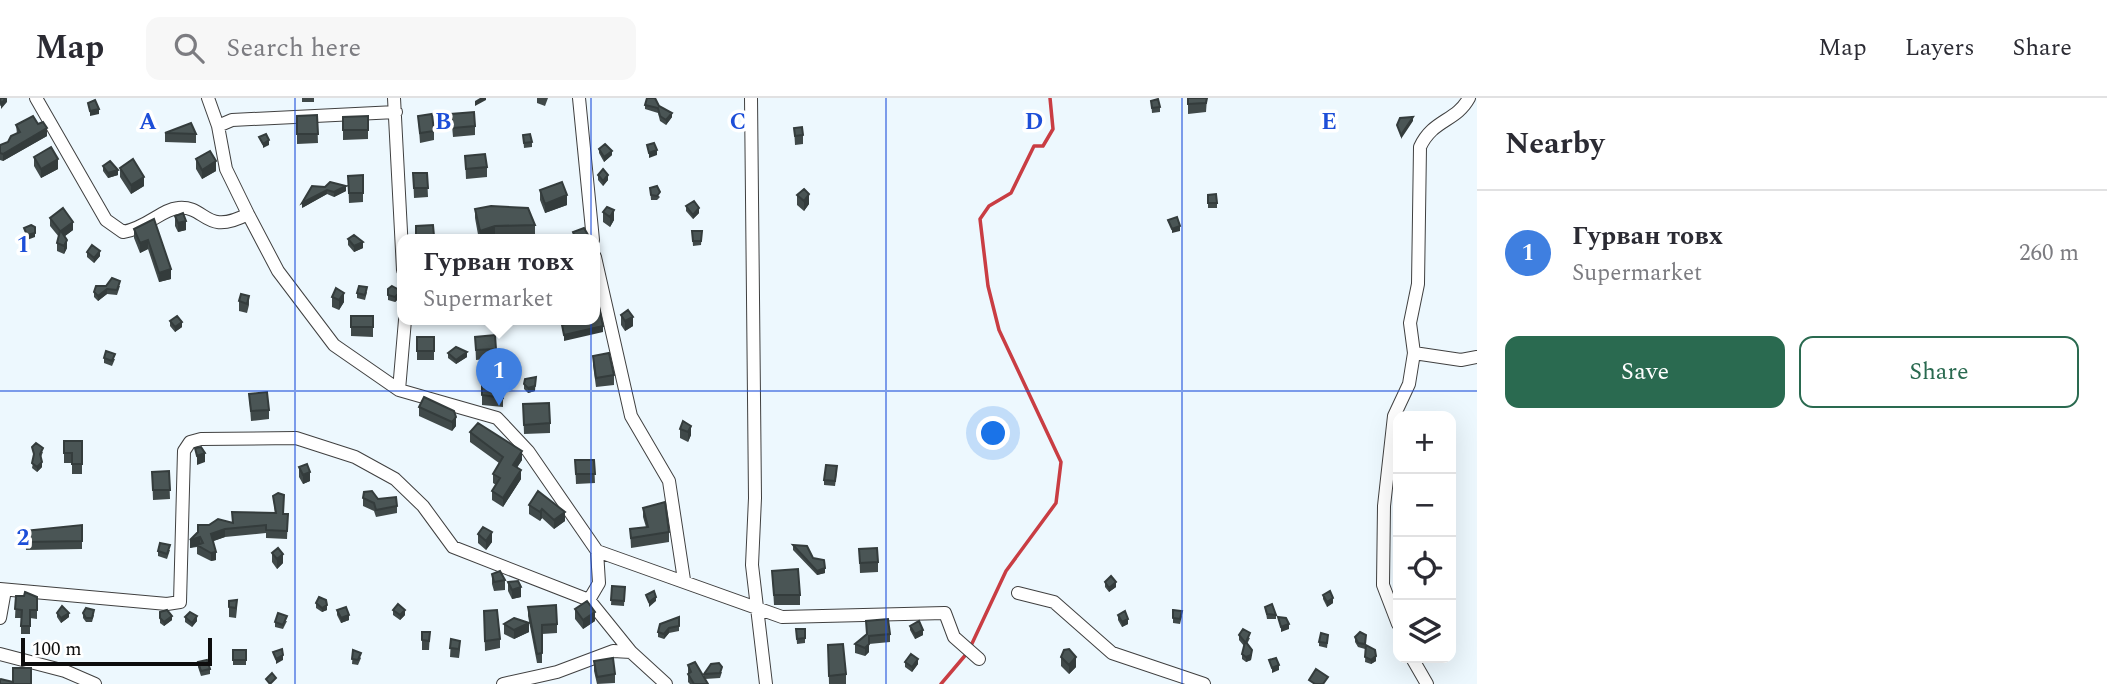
<!DOCTYPE html>
<meta charset="utf-8">
<style>
:root{--surface:#fff;--page:#f7f7f7;--text:#2b2b33;--muted:#7c7c81;--line:#e1e1e2;--accent:#2a6a50}
body{margin:0;font-family:Spectral,serif;background:var(--page);color:var(--text)}
.controls{position:absolute;right:21px;bottom:21px;display:grid;overflow:hidden;border-radius:14px;box-shadow:0 7px 28px #0002}
.controls button{width:63px;height:63px;display:grid;place-items:center;padding:0;border:0;border-bottom:2px solid var(--line);background:var(--surface);color:var(--text);font:35px sans-serif}
.scale{position:absolute;left:21px;bottom:18px;width:191px;box-sizing:border-box;padding-left:7px;border:4px solid #0d0d0d;border-top:0;font-size:19px;line-height:24px;white-space:nowrap;color:#0d0d0d;-webkit-text-stroke:5px #fff;paint-order:stroke}
.you{position:absolute;left:994px;top:336px;width:24px;height:24px;margin:-18px;border:5px solid #fff;border-radius:50%;background:#1a73e8;box-shadow:0 0 0 10px #1a73e833}
.badge{display:grid;place-items:center;width:46px;height:46px;border-radius:50%;background:var(--accent);color:#fff;font-size:23px;font-weight:700}
.pin{position:absolute;translate:-50% -58px;filter:drop-shadow(0 2px 4px #0008)}
.pin::after{content:'';position:absolute;top:37px;width:24px;height:21px;background:inherit;clip-path:polygon(0 0,100% 0,50% 100%)}
.popup{position:absolute;left:397px;top:136px;width:203px;height:91px;box-sizing:border-box;display:grid;place-content:center;border-radius:14px;background:var(--surface);filter:drop-shadow(0 2px 5px #0005);font-size:23px;white-space:nowrap;color:var(--muted)}
.popup b{font-size:26px;color:var(--text)}
.popup::after{content:'';position:absolute;left:50%;top:100%;margin-left:-14px;border:14px solid transparent;border-top-color:var(--surface)}
.list{margin:0;padding:0;list-style:none}
h2{display:flex;justify-content:space-between;align-items:center;height:91px;margin:0;padding:0 28px;font-size:30px}
h2 small{font-size:23px;font-weight:400;color:var(--muted)}
.list li{display:grid;grid-template-columns:46px 1fr auto;gap:21px;align-items:center;box-sizing:border-box;height:126px;padding:0 28px;border-top:2px solid var(--line)}
.list b{display:block;font-size:26px;white-space:nowrap}
.list p{margin:0;font-size:23px;white-space:nowrap;color:var(--muted)}
.list em{font-size:23px;font-style:normal;color:var(--muted)}
.actions{display:flex;gap:14px;padding:21px 28px}
.actions a{flex:1;padding:16px 0;border:2px solid var(--accent);border-radius:14px;text-align:center;font-size:24px;color:var(--accent)}
.actions .main{background:var(--accent);color:#fff}
.icon{flex:none;width:38px;height:38px;fill:none;stroke:currentColor;stroke-width:2;stroke-linecap:round;stroke-linejoin:round}
.map{position:relative;flex:none;width:1477px;height:586px;overflow:hidden}
header{display:flex;align-items:center;gap:42px;box-sizing:border-box;height:98px;padding:0 35px;background:var(--surface);border-bottom:2px solid var(--line)}
header strong{font-size:33px}
nav{display:flex;gap:38px;margin-inline-start:auto;font-size:24px}
.search{width:490px;height:63px;background:var(--page);display:flex;align-items:center;gap:18px;box-sizing:border-box;padding:0 24px;border-radius:14px;color:var(--muted);font-size:26px}
main{display:flex}
aside{flex:1;background:var(--surface)}
.map>svg:first-child{display:block}
.lines{fill:none;stroke-linecap:round;stroke-linejoin:round}
.stream{stroke:#c93d43;stroke-width:3.5}
.minor-casing{stroke:#404040;stroke-width:14}
.minor{stroke:#fff;stroke-width:12}
.wall{fill:#404949}
.shaded-wall{fill:#343c3c}
.building{fill:#4a5555;stroke:#343c3c;stroke-width:2}
.grid{fill:none;stroke:#1d4ed8;stroke-width:2;stroke-opacity:0.55}
.grid-label{font-size:23px;text-anchor:middle;font-weight:bold;fill:#1d4ed8;stroke:#fff;stroke-width:7;stroke-linejoin:round;paint-order:stroke}
</style>
<header>
<strong>Map</strong>
<div class="search"><svg class="icon" aria-label="search" viewBox="0 0 24 24"><circle cx="10" cy="10" r="6"/><path d="M15 15l6 6"/></svg>Search here</div>
<nav><a>Map</a><a>Layers</a><a>Share</a></nav>
</header>
<main>
<div class="map">
<svg width="1477" height="586" viewBox="0 0 1477 586">
<rect width="100%" height="100%" fill="#edf8fe"/>
<g class="lines">
<!-- stream -->
<path class="stream" d="M941,586l27,-32 38,-81 50,-68 5,-41 -62,-132 -11,-44 -8,-67 9,-13 22,-13 23,-47h9l10,-17 -3,-31"/>
<!-- minor casing -->
<g class="minor-casing">
<path id="minor" d="M36,0l70,122 17,12c24,-4 39,-23 55,-24 29,-3 26,29 70,6
M208,0l10,28 8,43 22,45 30,57 56,74 65,45 98,28 31,33 69,100 185,66 163,-4 9,24 25,22
M394,0l9,172
M579,0l14,142
M751,0l4,400 -3,67 14,119
M1469,0c-13,24 -36,21 -49,49l-2,137 -8,39 4,30 47,7 16,-3
M218,28l14,-6 164,-8
M595,159l36,159 38,65 15,99
M399,292l6,-70
M597,453l2,32 -10,17 42,52
M0,491l167,15 13,-2 4,-151 6,-9 11,-3 95,-1 59,19 40,22 28,27 30,41 136,53
M1018,495l36,9 58,51 92,31
M0,520l5,-28
M1398,526l-15,-39 1,-79 10,-90 15,-32 5,-31
M0,556l65,17 30,13
M1412,560l15,26
M503,586l54,-12 56,-21 18,1 35,32"/>
</g>
<!-- minor -->
<use href="#minor" class="minor"/>
</g>
<!-- wall -->
<path class="wall" d="M302,0h12v4h-12z
M537,0h11l-3,8 -8,-3z
M1188,0h19l-1,14 -18,2z
M1151,3l9,6v5l-8,1z
M645,7l14,1 13,11 -6,8 -6,-4 -2,-8 -13,-4z
M451,16l24,12v9l-22,2z
M317,17l1,28 -21,1v-28z
M368,18v23l-25,1v-23z
M418,18l16,15v9l-14,3z
M38,26l9,12 -44,25 -3,-1v-15l8,-3 9,-8 -1,-9z
M794,30l9,7v9l-8,1z
M165,35l31,1v9l-31,-1z
M523,37l9,7v5l-8,1z
M599,51l13,6 -8,7 -5,-9z
M465,58l22,11v10l-21,2z
M34,59l24,12 -17,9 -7,-12z
M196,61l20,12 -14,8 -6,-10z
M103,68l15,9 -10,3 -5,-7z
M120,70l24,18 -13,8 -11,-17z
M413,75h14l1,24 -14,1z
M363,77v27l-14,1 -1,-27z
M598,77l10,5 -5,6 -5,-6z
M325,89l21,4 -12,6 -7,-3 -25,14z
M650,90l10,9 -3,3h-6z
M540,92l27,15 -22,8 -5,-13z
M797,97l12,9 -5,7 -7,-6z
M1208,97l9,8v5h-9z
M686,108l13,7 -6,6 -7,-8z
M475,111l60,16v10l-40,1 -16,4 -4,-22z
M603,114l11,8 -4,7 -7,-5z
M175,118l11,14 -8,2 -3,-6z
M50,120l23,12 -8,6 2,12 -3,6 -7,-3v-8l2,-6 -9,-11z
M154,121l17,60 -12,3 -11,-33 -8,4 -6,-15v-9z
M433,127l1,15h-18v-14z
M692,133h10l-1,14 -8,1z
M348,141l15,9 -9,4 -6,-7z
M87,154l13,4 -6,7 -7,-6z
M106,188h14l-3,9 -10,-1 -9,7 -4,-4v-5z
M388,191l13,7 -6,6 -7,-2z
M367,194l-2,8 -8,-2v-5z
M249,198v9l-2,8 -8,-2v-10z
M332,199l12,5 -5,8 -7,-3z
M621,217l12,11 -8,5 -4,-6z
M351,218h22v21l-22,-1z
M540,222h10v3h-7z
M170,223l12,6 -7,5 -5,-6z
M417,239h17v23h-17z
M475,239l21,12v9l-20,2z
M448,255l19,4 -11,7 -8,-6z
M593,258l21,19v10l-18,2 -3,-22z
M104,260l11,1 -3,7 -8,-3z
M482,279h21v30l-21,-2z
M524,286l11,7 -7,2 -4,-4z
M249,296l20,16v9l-18,2z
M523,306l27,19v10l-26,1z
M419,309l35,4 2,15 -4,5 -33,-15z
M683,323l8,14 -3,7 -8,-4v-9z
M470,334l52,28 -5,7 4,12 -18,28 -11,-7v-9l4,-6 -3,-2v-9l6,-11 -29,-21z
M64,343h18v33h-10v-11h-8z
M32,349l11,5 -2,5 1,10 -5,5 -5,-4 2,-11z
M575,362h19l1,23 -19,1z
M299,369l11,14 -7,3 -4,-7z
M169,373l1,28 -17,1 -1,-28z
M837,373l-2,15 -11,-1v-5z
M273,398l10,18h5l-1,25 -21,-1v-5l-41,4 -12,4 3,19 -5,1 -14,-7v-7l-7,1v-8l43,-17 42,-10z
M363,400l15,1 19,7v7l-21,4 -2,-6 -11,-5z
M529,407l36,7v9l-11,8 -12,-11 -2,3 -11,-7z
M643,410l26,24v10l-38,6 -1,-19 16,-2 -3,-10z
M82,427v24l-56,1 -1,-19z
M478,436l14,8 -6,8 -8,-7z
M793,447l20,13 12,15 -8,2 -24,-25z
M859,451l19,13v10l-18,1z
M170,452l-3,9 -9,-3v-5z
M272,455l11,10 -6,6 -5,-7z
M772,473l28,24v10h-26z
M492,476l13,6v10l-11,1 -2,-7z
M508,484l13,15 -9,2 -4,-8z
M1105,484l11,5 -7,5 -4,-5z
M612,488l13,1 -1,19 -13,-1z
M1323,497l10,8 -6,4 -4,-8z
M16,498l21,1v22l-7,-1v16h-9v-16h-6z
M229,503l8,8 -1,9 -7,-1z
M316,505l11,7 -5,2 -6,-4z
M528,509l29,17v9l-15,1v29h-5l-9,-47z
M1265,509l11,8v4h-9z
M575,511l20,12 -12,8 -8,-10z
M337,512l12,10 -8,3 -4,-8z
M393,512l12,5 -5,5 -7,-5z
M1173,512l9,6 -2,8 -7,-1z
M484,513l16,28v9l-15,3z
M160,514l12,8 -8,6 -4,-3z
M57,515l12,4 -8,6 -4,-6z
M83,515l11,2 -2,7h-6l-3,-4z
M1118,517l10,9 -6,3 -4,-7z
M185,519l12,4 -5,6 -7,-5z
M679,519v14l-10,2 -5,6 -6,-2v-5z
M287,523l-4,8 -8,-2v-5z
M866,523l24,13v8l-21,2v8l-4,4 -10,-3v-9l11,-9z
M504,526l25,8 -15,7 -10,-5z
M910,528l13,9 -8,4 -5,-9z
M796,531h9v14l-8,1z
M422,534h8l-1,18h-7z
M1239,537l11,3 -3,6 5,11 -1,5 -5,2 -4,-3v-5l2,-8 -5,-6z
M1366,537l-1,14 -7,-2 -3,-5v-5z
M451,541l9,11 -1,8 -9,-1z
M1328,541l-1,9 -8,-2v-4z
M828,547l18,29v10h-17z
M1366,547l10,16 -5,3 -6,-2z
M233,552h13v15h-13z
M353,552l8,8 -3,7 -6,-1z
M1061,559l15,10 -7,7 -8,-8z
M594,563l21,13v9l-18,1 -3,-13z
M198,564l12,7v5l-9,2 -3,-9z
M905,564l13,2 -6,8 -7,-5z
M688,567l16,12v-3l18,-2 -2,6 -15,1 3,5h-18l-2,-2z"/>
<!-- shaded-wall -->
<path class="shaded-wall" d="M7,0v4l-6,7v-5z
M480,0h6v2l-11,6v-5z
M99,11v5l-9,2v-5z
M672,15v4l-6,8v-5z
M1413,19v4l-12,18v-4z
M47,30v8l-44,25v-7z
M269,42v5l-6,3v-4z
M657,52v5l-8,3v-5z
M612,53v4l-8,7v-5z
M58,61v10l-17,9v-9z
M216,63v10l-14,8v-9z
M118,72v5l-10,3v-5z
M608,77v5l-5,6v-5z
M144,79v9l-13,8v-9z
M346,88v5l-12,6v-5z
M327,92v4l-25,14v-5z
M809,96v10l-5,7v-10z
M567,97v10l-22,8v-9z
M699,110v5l-6,6v-4z
M614,112v10l-4,7v-10z
M186,123v9l-8,2v-9z
M73,124v8l-12,9v-8z
M495,128v10l-15,4v-9z
M1180,128v5l-8,2v-4z
M35,135v4l-8,3v-5z
M67,142v8l-3,6v-8z
M148,142v9l-8,4v-10z
M363,144v6l-9,4v-6z
M100,153v5l-6,7v-5z
M171,171v10l-12,3v-9z
M107,191v5l-9,7v-5z
M401,193v5l-6,6v-5z
M344,195v9l-5,8v-10z
M633,219v9l-8,5v-10z
M182,224v5l-7,5v-5z
M603,228v6l-39,9v-6z
M467,254v5l-11,7v-4z
M536,279l-1,14 -7,2v-5z
M456,319v9l-4,5v-9z
M691,328v9l-3,7v-10z
M522,353v9l-9,14v-9z
M205,355v9l-8,3v-9z
M42,364v5l-5,5v-5z
M521,372v9l-18,28v-9z
M310,374v9l-7,3v-9z
M542,411v9l-2,3v-9z
M565,414v9l-11,8v-9z
M225,431v8l-14,5v-8z
M492,434v10l-6,8v-9z
M200,439v8l-10,3v-8z
M216,454v8l-5,1v-8z
M283,456v9l-6,6v-10z
M825,470v5l-8,2v-4z
M1116,484v5l-7,5v-4z
M521,489v10l-9,2v-9z
M656,499v4l-7,6v-5z
M1333,500v5l-6,4v-5z
M327,507v5l-5,2v-4z
M405,512v5l-5,5v-5z
M595,514v9l-12,8v-9z
M69,515v4l-8,6v-5z
M349,517v5l-8,3v-5z
M172,518v4l-8,6v-4z
M197,518v5l-5,6v-4z
M1128,521v5l-6,3v-5z
M529,525v9l-15,7v-9z
M1289,526v5l-8,3v-5z
M669,530v5l-5,6v-5z
M923,532v5l-8,4v-5z
M869,546v8l-4,4v-8z
M1252,552l-1,10 -5,2v-5z
M283,557v5l-7,4v-5z
M1376,558v5l-5,3v-4z
M1076,559v10l-7,7v-9z
M918,561v5l-6,8v-5z
M1279,567v5l-7,3v-5z"/>
<!-- building -->
<path class="building" d="M0,0h6l-5,6z
M647,0h8l4,8 13,7 -6,7 -6,-4 -2,-8 -13,-3z
M1188,0h19l-1,5 -18,1z
M1158,1l2,8 -8,1 -1,-7z
M95,2l4,9 -9,2 -2,-8z
M474,14l1,14 -22,2 -2,-14z
M432,16l2,17 -14,2 -2,-17z
M317,17l1,19h-21v-18z
M33,18l5,8 5,-2 4,6 -44,26 -3,-1v-8l8,-3 3,-6 9,-4 -4,-7z
M368,18v14h-25v-13z
M1413,19l-12,18 -4,-10 3,-7z
M191,25l5,11 -31,-1z
M802,29l1,8 -8,1 -1,-8z
M266,36l3,6 -6,4 -4,-7z
M530,36l2,8 -8,1 -1,-8z
M654,45l3,7 -8,3 -2,-8z
M605,46l7,7 -8,6 -5,-8z
M51,49l7,12 -17,10 -7,-12z
M210,53l6,10 -14,9 -6,-11z
M485,56l2,13 -21,2 -1,-13z
M133,61l11,18 -13,8 -11,-17z
M110,63l8,9 -10,3 -5,-7z
M603,71l5,6 -5,6 -5,-6z
M413,75h14l1,15h-14z
M363,77v18h-14l-1,-17z
M330,84l16,4 -12,6 -7,-2 -25,13 10,-17 13,1z
M562,84l5,13 -22,9 -5,-14z
M657,88l3,6 -3,4 -6,-1 -1,-7z
M804,91l5,5 -5,7 -7,-6z
M1216,96l1,9h-9v-8z
M694,103l5,7 -6,7 -7,-9z
M491,108l37,2 7,17 -40,1 -15,5 -5,-22z
M607,109l7,3 -4,7 -7,-5z
M63,110l10,14 -12,9 6,9 -3,6 -7,-3 3,-12 -10,-13z
M183,115l3,8 -8,2 -3,-7z
M1177,119l3,9 -8,3 -4,-9z
M154,121l17,50 -12,4 -11,-33 -8,3 -6,-14z
M31,127l4,2v6l-8,2 -3,-7z
M433,127l1,11h-18v-10z
M584,130l7,12h-15l-3,-8z
M692,133h10l-1,10h-8z
M354,137l9,7 -9,4 -6,-7z
M92,147l8,6 -6,7 -7,-6z
M112,180l8,3 -3,9 -10,-1 -9,7 -4,-4 2,-6h10z
M359,188l8,1 -2,8 -8,-2z
M392,188l9,5 -6,6 -7,-2v-6z
M336,190l8,5 -5,7 -7,-3z
M241,196l8,2 -2,8 -8,-3z
M599,210l4,18 -39,9 -2,-10 17,-5h16v-11z
M628,212l5,7 -8,4 -4,-6z
M177,218l5,6 -7,5 -5,-6z
M351,218h22v11h-22z
M495,237l1,14 -20,1 -1,-13z
M417,239h17v14h-17z
M456,249l11,5 -11,8 -8,-7z
M106,253l9,3 -3,7 -8,-3z
M609,255l5,22 -18,3 -3,-22z
M482,279h21v21l-21,-3z
M536,279l-1,9 -7,2 -4,-4 1,-5z
M267,294l2,18 -18,1 -2,-17z
M424,299l30,14 2,6 -4,5 -33,-15z
M549,305l1,20 -26,2 -1,-21z
M683,323l8,5 -3,6 -8,-3z
M478,325l44,28 -9,14 8,5 -18,28 -11,-7 8,-13 -7,-4 10,-17 -33,-25z
M64,343h18v23h-10v-11h-8z
M36,345l7,5 -3,6 2,8 -5,5 -5,-4 2,-9 -2,-7z
M201,349l4,6 -8,3 -2,-8z
M575,362h19l1,14h-19z
M307,366l3,8 -7,3 -4,-8z
M826,367l11,1 -2,15 -11,-1z
M169,373l1,19h-17l-1,-18z
M372,393l6,8 18,-2 1,9 -21,4 -2,-7 -11,-5 1,-6z
M538,393l27,21 -11,8 -12,-11 -2,3 -11,-7z
M278,395l6,2 -1,19h5l-1,17 -21,-1v-5l-41,4 -14,5 5,18 -5,1 -14,-8 6,-2 -3,-6 -10,3 8,-8v-7h11l9,-6 15,4 -1,-11 44,1 -3,-17z
M665,404l4,30 -38,6 -1,-9 18,-2 -5,-19z
M82,427v16l-56,1 -1,-11z
M483,429l9,5 -6,9 -8,-7z
M160,445l10,2 -3,9 -9,-3z
M793,447l14,1 6,12 11,2 1,8 -8,3z
M278,450l5,6 -6,5 -5,-6z
M877,450l1,14 -18,1 -1,-14z
M798,471l2,26h-26l-2,-24z
M500,473l5,9 -11,2 -2,-8z
M1111,478l5,6 -7,6 -4,-6z
M518,483l3,6 -9,3 -4,-8z
M612,488l13,1 -1,14 -13,-1z
M654,493l2,6 -7,5 -3,-7z
M1330,493l3,7 -6,4 -4,-7z
M25,494l12,5v13h-7v16h-9l1,-16 -7,-1 1,-13h8z
M319,499l7,3 1,5 -5,3 -6,-5z
M237,502l-1,8 -7,-1v-6z
M587,503l8,11 -12,8 -8,-11z
M398,506l7,6 -5,5 -7,-5z
M1272,506l4,11 -9,-1 -2,-7z
M556,507l1,19 -15,1v28l-5,1 -9,-47z
M62,508l7,7 -8,5 -4,-5z
M346,509l3,8 -8,3 -4,-8z
M86,510l8,2 -2,8h-6l-3,-5z
M167,512l5,6 -8,6 -4,-4v-6z
M497,512l3,29 -15,2 -1,-30z
M1173,512l9,1 -2,8 -7,-1z
M1125,513l3,8 -6,3 -4,-7z
M190,514l7,4 -5,7 -7,-6z
M278,515l9,3 -4,9 -8,-3z
M679,519v9l-10,2 -5,6 -6,-2 2,-8z
M1278,519l8,1 3,6 -8,3z
M514,520l15,5 -15,7 -10,-6z
M888,521l2,15 -21,2v8l-4,4 -10,-4 12,-10 -1,-13z
M919,523l4,9 -8,4 -5,-8z
M796,531h9v9l-8,1z
M1243,531l7,4 -4,9 6,8 -1,5 -5,2 -4,-3 3,-12 -6,-7z
M422,534h8l-1,9 -7,-1z
M1360,534l6,3 -1,9 -7,-1 -3,-6z
M1321,535l7,2 -1,8 -8,-1z
M451,541l9,2 -1,8 -9,-1z
M843,546l3,30 -17,2 -1,-31z
M1366,547l9,5 1,6 -5,4 -6,-3z
M282,551l1,6 -7,4 -3,-7z
M1069,551l7,8 -7,8 -8,-8 3,-7z
M233,552h13v10h-13z
M353,552l8,3 -3,7 -6,-1z
M911,556l7,5 -6,8 -7,-5z
M613,560l2,16 -18,3 -3,-16z
M1276,560l3,7 -7,3 -3,-8z
M207,562l3,9 -9,2 -3,-9z
M695,564l13,22h-14l-6,-10 3,-2 -3,-7z
M719,565l3,4 -2,6 -16,1 7,-10z
M13,570h18v16h-31v-4l1,-1 12,3z
M1316,571l12,8 -5,7h-8l-6,-4z
M272,575l4,5 -6,6 -4,-5z"/>
<!-- grid -->
<path class="grid" d="M295,0v586M591,0v586M886,0v586M1182,0v586M0,293h1477"/>
<g class="grid-label">
<text x="148" y="31">A</text>
<text x="443" y="31">B</text>
<text x="738" y="31">C</text>
<text x="1034" y="31">D</text>
<text x="1329" y="31">E</text>
<text x="23" y="154">1</text>
<text x="23" y="447">2</text>
</g>
</svg>
<div class="controls">
<button>+</button>
<button>−</button>
<button><svg class="icon" aria-label="locate" viewBox="0 0 24 24"><circle cx="12" cy="12" r="6"/><path d="M12 2v4M12 18v4M2 12h4M18 12h4"/></svg></button>
<button><svg class="icon" aria-label="layers" viewBox="0 0 24 24"><path d="M12 4l9 5-9 5-9-5zM3 14l9 5 9-5"/></svg></button>
</div>
<div class="scale">100 m</div>
<div class="you"></div>
<div class="pin badge" style="left:499px;top:308px;background:#3f7fe0">1</div>
<div class="popup"><b>Гурван товх</b>Supermarket</div>
</div>
<aside>
<h2>Nearby<small></small></h2>
<ul class="list">
<li><span class="badge" style="background:#3f7fe0">1</span><div><b>Гурван товх</b><p>Supermarket</p></div><em>260 m</em></li>
</ul>
<div class="actions"><a class="main">Save</a><a>Share</a></div>
</aside>
</main>
